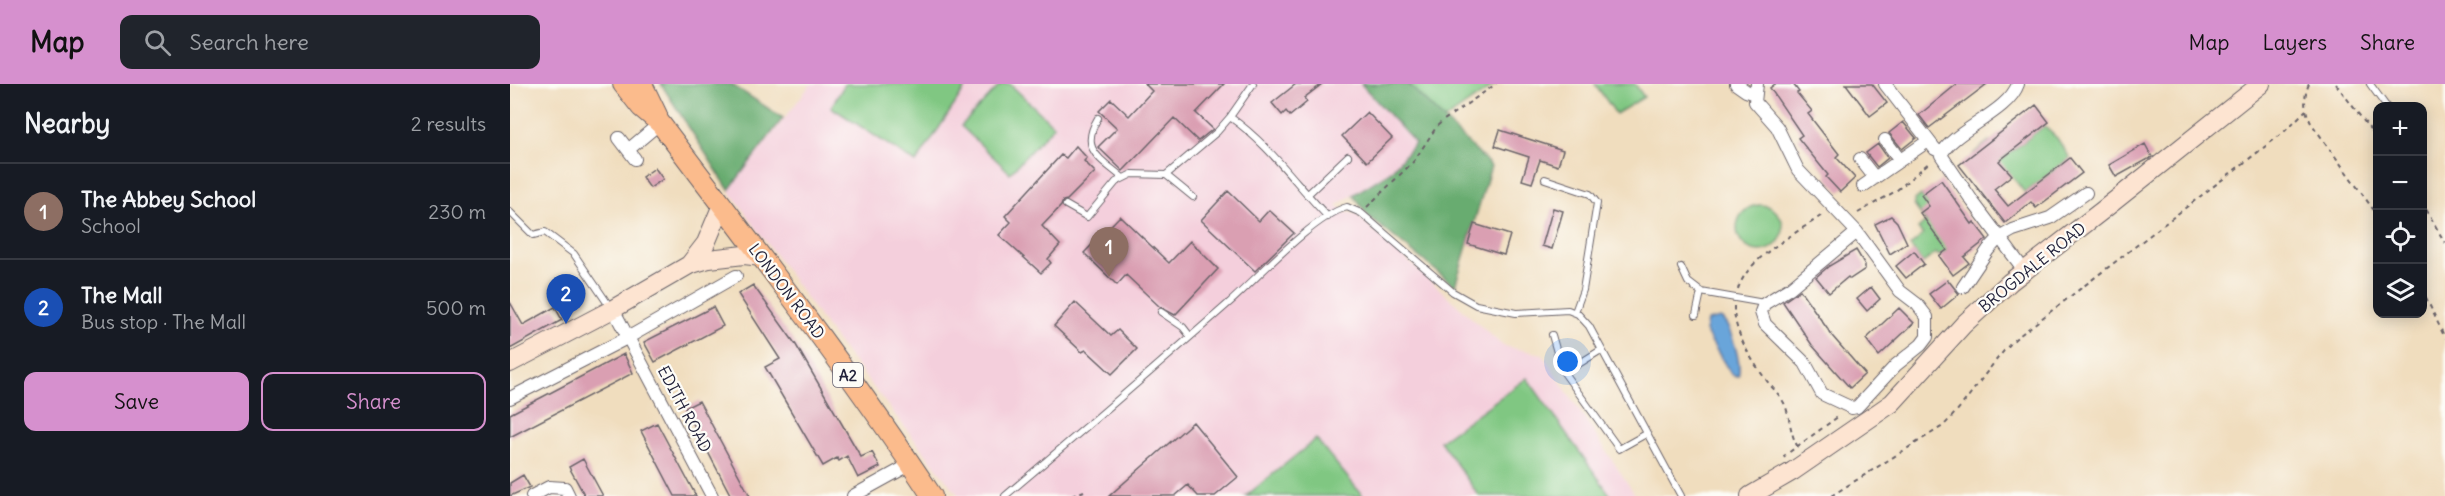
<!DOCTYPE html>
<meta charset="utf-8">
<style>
:root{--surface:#171b24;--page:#20242c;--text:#f1f3f6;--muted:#9ea1a6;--line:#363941;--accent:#d690ce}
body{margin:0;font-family:Delius,sans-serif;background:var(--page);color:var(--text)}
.controls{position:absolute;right:18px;top:18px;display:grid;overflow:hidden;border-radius:12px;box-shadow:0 3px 15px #0003}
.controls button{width:54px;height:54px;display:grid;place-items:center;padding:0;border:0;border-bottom:2px solid var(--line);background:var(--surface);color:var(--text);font:30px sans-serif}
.you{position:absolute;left:1058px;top:278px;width:21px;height:21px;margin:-15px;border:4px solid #fff;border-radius:50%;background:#1a73e8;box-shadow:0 0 0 9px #1a73e833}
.badge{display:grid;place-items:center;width:39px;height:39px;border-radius:50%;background:var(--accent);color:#fff;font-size:20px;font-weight:700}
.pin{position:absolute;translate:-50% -50px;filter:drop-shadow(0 2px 3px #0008)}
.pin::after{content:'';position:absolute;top:32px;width:21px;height:18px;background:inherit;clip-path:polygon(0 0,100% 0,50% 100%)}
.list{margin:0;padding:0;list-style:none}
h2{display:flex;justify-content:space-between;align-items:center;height:78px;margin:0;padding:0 24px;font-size:26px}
h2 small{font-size:20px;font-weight:400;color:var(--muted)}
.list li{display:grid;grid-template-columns:39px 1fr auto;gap:18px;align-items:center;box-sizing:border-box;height:96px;padding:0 24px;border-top:2px solid var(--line)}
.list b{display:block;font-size:22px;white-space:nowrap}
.list p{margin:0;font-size:20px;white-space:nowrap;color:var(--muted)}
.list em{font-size:20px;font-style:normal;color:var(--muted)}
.actions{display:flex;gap:12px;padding:18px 24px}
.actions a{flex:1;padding:14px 0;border:2px solid var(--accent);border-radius:12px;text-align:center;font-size:21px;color:var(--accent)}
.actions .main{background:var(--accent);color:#111}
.icon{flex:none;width:33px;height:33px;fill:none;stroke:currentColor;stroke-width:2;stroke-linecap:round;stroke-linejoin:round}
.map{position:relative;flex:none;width:1935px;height:412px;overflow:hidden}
header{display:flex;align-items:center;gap:36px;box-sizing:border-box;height:84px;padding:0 30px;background:var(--accent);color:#111}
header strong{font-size:28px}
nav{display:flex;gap:33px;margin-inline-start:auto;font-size:21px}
.search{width:420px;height:54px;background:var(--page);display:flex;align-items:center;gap:15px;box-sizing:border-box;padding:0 21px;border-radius:12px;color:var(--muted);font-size:22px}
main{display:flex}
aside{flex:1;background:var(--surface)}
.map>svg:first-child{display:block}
.built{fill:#f4cfdc}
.green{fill:#80c782;stroke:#51745e;stroke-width:1.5}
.forest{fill:#68ac70;stroke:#456756;stroke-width:1.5}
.water{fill:#69a5da;stroke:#46648a;stroke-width:1.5}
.building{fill:#da9fb2}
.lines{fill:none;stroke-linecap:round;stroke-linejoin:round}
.lane-casing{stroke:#6a6369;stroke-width:8}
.street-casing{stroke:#6a6369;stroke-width:14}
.secondary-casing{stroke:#6a6369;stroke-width:20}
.primary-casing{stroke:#6a6369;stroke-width:22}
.path{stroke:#6a6369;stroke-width:2;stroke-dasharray:4.5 4.5;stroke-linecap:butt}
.lane{stroke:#fff;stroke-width:6}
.street{stroke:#fff;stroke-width:12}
.secondary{stroke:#fde4d1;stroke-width:18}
.primary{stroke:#fbbb8c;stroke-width:20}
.labels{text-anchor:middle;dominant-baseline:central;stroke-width:4.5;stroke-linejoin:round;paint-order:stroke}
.shield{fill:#fdfcf7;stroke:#646373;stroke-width:1.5}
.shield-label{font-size:15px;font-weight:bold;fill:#22223b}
.street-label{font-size:16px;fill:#22223b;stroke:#fdfcf7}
</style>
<header>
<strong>Map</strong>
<div class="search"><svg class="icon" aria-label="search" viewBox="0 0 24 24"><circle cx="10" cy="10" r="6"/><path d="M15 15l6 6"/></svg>Search here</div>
<nav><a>Map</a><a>Layers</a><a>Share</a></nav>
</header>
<main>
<aside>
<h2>Nearby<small>2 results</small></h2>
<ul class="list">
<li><span class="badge" style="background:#8d6e63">1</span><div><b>The Abbey School</b><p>School</p></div><em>230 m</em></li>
<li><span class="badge" style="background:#1a4fb4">2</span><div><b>The Mall</b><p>Bus stop · The Mall</p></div><em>500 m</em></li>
</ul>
<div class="actions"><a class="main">Save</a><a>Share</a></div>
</aside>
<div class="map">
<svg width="1935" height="412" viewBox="0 0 1935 412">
<rect width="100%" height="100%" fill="#fdfcf7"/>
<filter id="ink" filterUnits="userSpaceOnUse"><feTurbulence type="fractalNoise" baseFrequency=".0167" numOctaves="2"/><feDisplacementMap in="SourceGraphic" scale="12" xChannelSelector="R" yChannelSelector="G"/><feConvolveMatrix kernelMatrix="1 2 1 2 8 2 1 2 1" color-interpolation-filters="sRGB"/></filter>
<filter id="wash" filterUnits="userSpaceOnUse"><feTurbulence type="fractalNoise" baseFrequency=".008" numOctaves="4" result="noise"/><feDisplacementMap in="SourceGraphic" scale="24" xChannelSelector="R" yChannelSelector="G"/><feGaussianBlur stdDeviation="1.35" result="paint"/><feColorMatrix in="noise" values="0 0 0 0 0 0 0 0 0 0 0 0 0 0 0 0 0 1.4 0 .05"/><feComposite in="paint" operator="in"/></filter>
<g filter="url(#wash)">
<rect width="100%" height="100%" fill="#f0ddbe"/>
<!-- built -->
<path class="built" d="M301,0h550l54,59 -25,29 -53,33 8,7 11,2 147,132 39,8 94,142h-677l-123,-156 -107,-150z"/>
<!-- green -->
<path class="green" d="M335,0h123l-52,79 -85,-56z
M491,0h9l44,42 -44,47 -49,-47z
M898,0h88l-52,36z
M1085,0h40l9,13 -28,17z
M1534,42l13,12 13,20 -45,35 -17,-22 -34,-18 15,-12 13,18z
M1411,111l7,9 8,-6 13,51 -10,7 -3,-3 -13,10 -13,-17 13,-11 -5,-6 8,-7 -12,-17 1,-5z
M1227 144a23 23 0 1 1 46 0a23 23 0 1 1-46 0Z
M1017,294l84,118h-132l-39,-55z
M806,355l47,57h-117z"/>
<!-- forest -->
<path class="forest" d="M151,0h70l52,34 -54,72z
M851,0h47l83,82 -36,120 -86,-69 -16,-22 37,-23 25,-29z"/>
<!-- water -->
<path class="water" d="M1210,234c10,4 23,48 18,58l-7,-2 -26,-43 2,-10z"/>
<g id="blocks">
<!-- building -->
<path class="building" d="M635,0h79l-28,29 17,16 -15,12 -24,-23 -51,53 -25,-24 19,-19 -18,-17 12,-12 18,17 23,-25z
M786,0h26l-18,14 3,4 -17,14 -4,-5 -4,4 -10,-12z
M1265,0h18l6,8 -2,1 15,18 -4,3 31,40 -3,3 19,21 -15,14 -14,-15 2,-2 -30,-37 4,-3 -32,-47z
M1336,0h26l15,19 -17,13z
M1447,0h30l-58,44 -10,-13z
M1526,21l13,17 -50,39 13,14 -18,14 14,17 62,-48 12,15 -46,35 -5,-6 -26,21 -46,-58z
M857,28l25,26 -25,24 -25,-26z
M1393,38l13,16 -14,11 -13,-16z
M990,46l63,20 -5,16 -18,-6 -8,23 -10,-3 7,-23 -34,-11z
M1368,60l10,14 -11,9 -11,-14z
M1635,60l7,13 -36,20 -7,-12z
M566,62l11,12 -3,3 11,11 -28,28 -4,1 -2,5 -19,20 18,19 -12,14 3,4 -10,10 -42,-38 12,-13 -6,-6 56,-61 5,3z
M145,84l8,11 -13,9 -8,-11z
M1431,96l31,44 2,-2 13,17 -23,18 5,6 -16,12 -14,-19 8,-6 -27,-37 9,-7 -8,-11z
M718,107l31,30 10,-11 25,23 -39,38 -54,-51z
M1043,124l10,3 -11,38 -10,-3z
M610,132l49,47 21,-22 28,28 -43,46 -15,-8 -34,-32 -9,10 -33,-32z
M1381,132l6,6 10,21 -17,11 -15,-30z
M964,140l36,11 -6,20 -36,-11z
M1346,166l9,15v4l-15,10 -2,-2 -19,16 -13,-16 13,-11z
M1404,167l10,13 -18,14 -10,-12z
M1438,196l11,14 -18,15 -12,-15z
M243,201l43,60 65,112 11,-5 8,15 -22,11 -11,-22 -8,5 -2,-3 -14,8 -58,-99 15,-8 -42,-65z
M1361,203l9,12 -13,12 -10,-12z
M1290,206l33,47 32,37 -15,14 -38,-43 -29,-43z
M0,218l13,23 32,-18 7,13 -52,29z
M565,218l36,34 7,-6 19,19 -25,25 -26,-24 -4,2 -28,-26z
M203,223l10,19 -68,36 -11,-20z
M1389,224l15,15 -35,33 -13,-17z
M114,270l9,19 -123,64v-23z
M189,317l51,95h-19l-46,-88z
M683,338l45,55 -23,19h-17l-10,-11 -13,11h-66z
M147,339l39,73h-21l-34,-65z
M73,375l20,37h-18l-16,-29z
M13,391l7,12 -20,9v-13z"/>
</g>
</g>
<g filter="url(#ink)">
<use href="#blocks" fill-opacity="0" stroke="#6a6369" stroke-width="1.5"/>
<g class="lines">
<!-- lane casing -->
<g class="lane-casing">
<path id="lane" d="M1860,0l16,22
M720,33l23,-33
M588,34c-19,32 2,40 25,60
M656,91l27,22
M1035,95l45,15 7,9 -14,87 -8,22
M797,111l41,-39
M556,121l21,12 29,-35 16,-8 34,1 51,-43 13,-15c39,27 65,66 98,100
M0,128l23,23 12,-3 29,22 36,53
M1171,183l7,15 13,10 63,11
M651,228l22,15 7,9
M1186,231l5,-23
M1042,251l10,35 57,79 27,-15
M1054,289l37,-23
M495,412c76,-64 151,-129 225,-194 28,-25 84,-86 117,-95l14,6 92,79 23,13 40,8 52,-3 10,4 11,12 92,170"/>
</g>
<!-- street casing -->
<g class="street-casing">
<path id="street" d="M1226,0l10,7 9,3
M1247,0l-2,18 22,25 21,43 59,62 43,59 17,13 10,13v20l-6,8 -25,20 -39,42 -5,1 -30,-14 -17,-31 -40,-39 -4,-12 3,-8 26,-16 67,-56
M1375,0l50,65 6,3
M1508,0c-10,29 -65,46 -77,71l32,47 51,68
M109,54l16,21
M1375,56l15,20
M118,66l32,-27
M1350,75l15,19
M1353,102l65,-45
M1453,203l25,-37 11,-12 14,-8 37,-12 36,-25
M103,225l99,187
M0,314l119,-61 107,-61
M22,412l17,-9 16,1 4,8
M343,412l58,-32"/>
</g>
<!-- secondary casing -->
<g class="secondary-casing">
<path id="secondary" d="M179,181l17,-22 16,-38
M0,279l103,-54 76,-44 20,-6 35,-4 18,2
M1240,412l43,-25 99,-68 72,-79 46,-42 93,-72 158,-126"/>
</g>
<!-- primary casing -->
<g class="primary-casing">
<path id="primary" d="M113,0l18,23 19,16c93,123 187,244 272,373
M132,0l15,31"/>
</g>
<!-- path -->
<path class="path" d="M1799,0c-6,14 -5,25 2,39l67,93
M1826,0l42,56
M1912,118l23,41
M857,123l47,-46 23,-35 7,-6 52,-36
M1348,129l38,-22 35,-30
M1228,205c10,-32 58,-55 84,-74
M1912,205l23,49
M1224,222c-1,26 18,55 33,75 6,8 13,14 17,22 7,14 5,30 14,44
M1275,374l-1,-2 55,-40
M562,412l12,-5
M1321,412l112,-70c27,-27 45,-60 72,-87l269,-207 22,-22"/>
<!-- lane -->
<use href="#lane" class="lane"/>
<!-- street -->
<use href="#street" class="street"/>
<!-- secondary -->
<use href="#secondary" class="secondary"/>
<!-- primary -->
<use href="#primary" class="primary"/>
</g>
</g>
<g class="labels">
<!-- shield labels -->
<rect class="shield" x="323" y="279" width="30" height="24" rx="4.5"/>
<g class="shield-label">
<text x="338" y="291">A2</text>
</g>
<!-- street labels -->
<g class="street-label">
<text transform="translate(1522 183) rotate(-39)">BROGDALE ROAD</text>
<text transform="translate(277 207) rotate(53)">LONDON ROAD</text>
<text transform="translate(175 325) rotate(62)">EDITH ROAD</text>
</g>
</g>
</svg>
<div class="controls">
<button>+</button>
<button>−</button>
<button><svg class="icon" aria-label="locate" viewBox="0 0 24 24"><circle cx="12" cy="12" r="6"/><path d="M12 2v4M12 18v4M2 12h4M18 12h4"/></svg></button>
<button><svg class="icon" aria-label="layers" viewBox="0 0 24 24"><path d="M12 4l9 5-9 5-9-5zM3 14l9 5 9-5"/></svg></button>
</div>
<div class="you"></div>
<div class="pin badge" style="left:599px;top:193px;background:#8d6e63">1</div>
<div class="pin badge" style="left:56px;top:240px;background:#1a4fb4">2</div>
</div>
</main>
